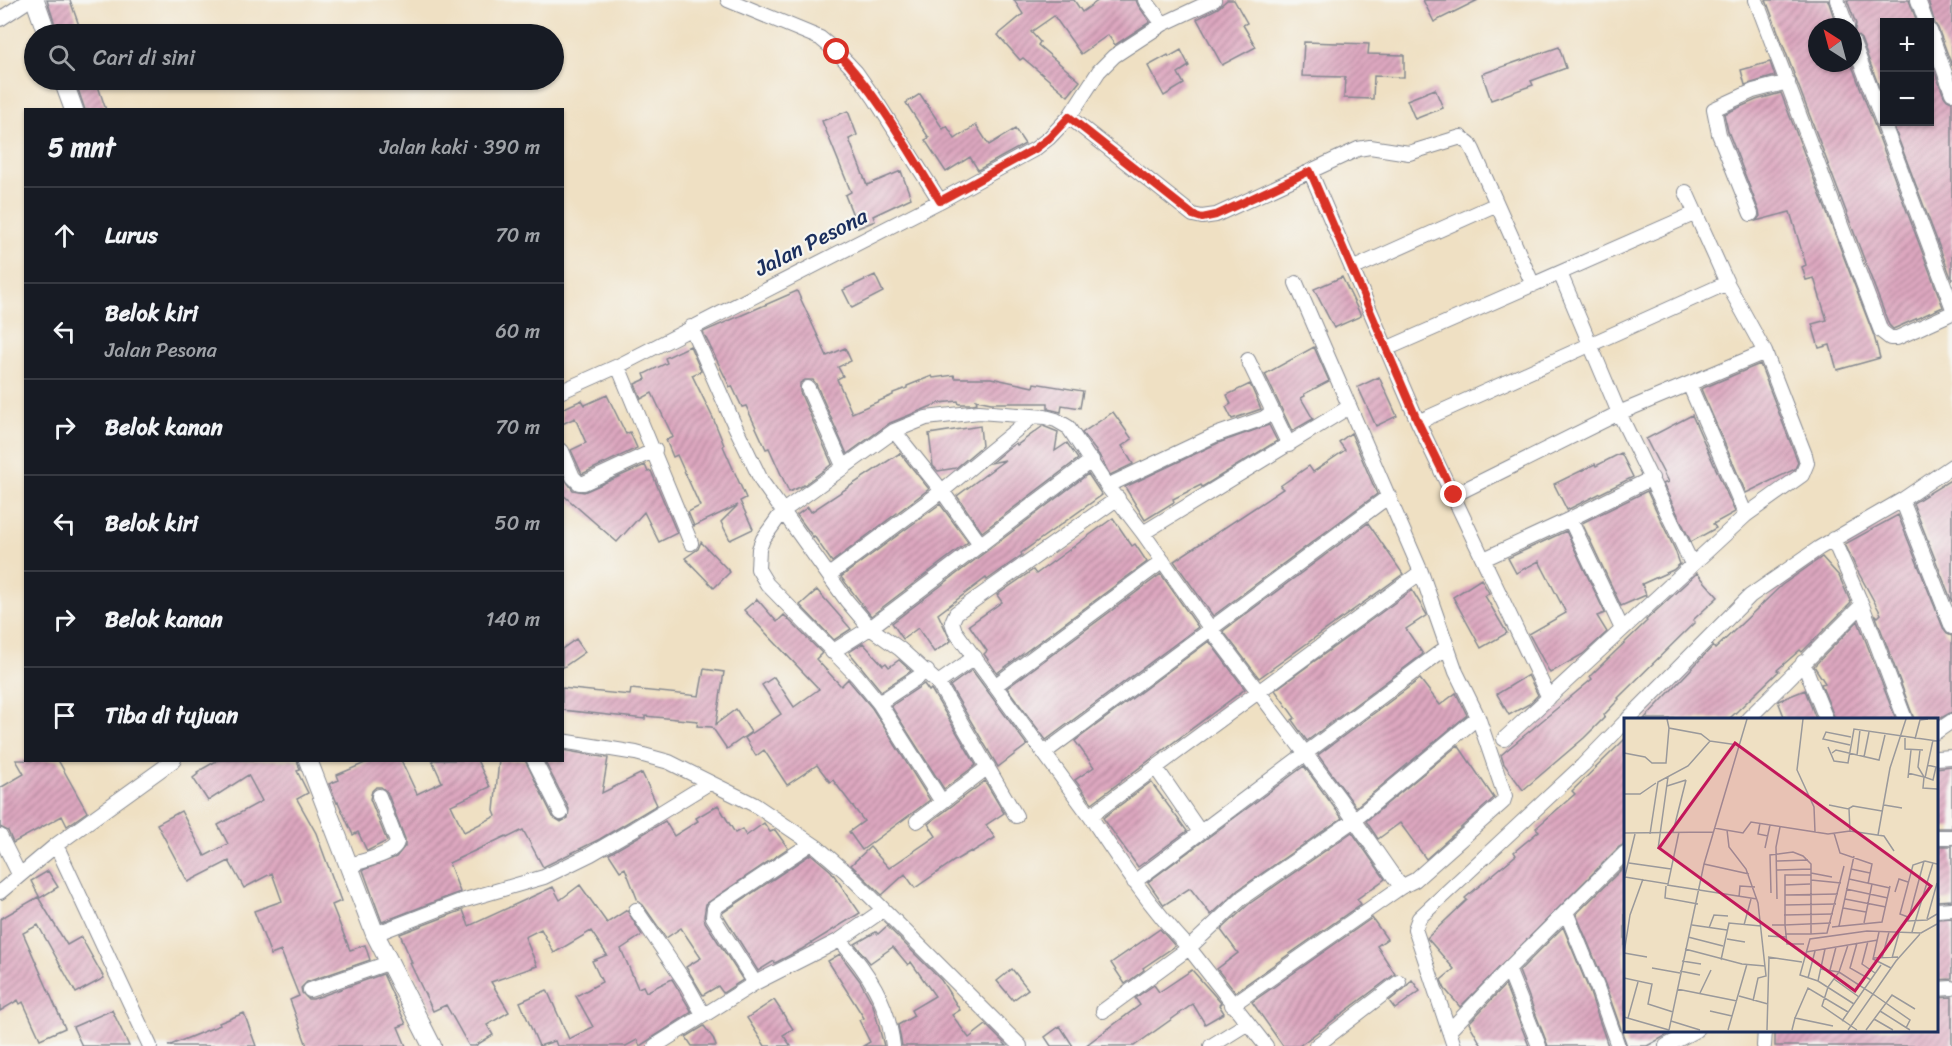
<!DOCTYPE html>
<html lang="id">
<meta charset="utf-8">
<style>
:root{--surface:#171b24;--page:#20242c;--text:#f1f3f6;--muted:#9ea1a6;--line:#363941}
body{margin:0;font-family:Sriracha,sans-serif;background:var(--page);color:var(--text)}
.controls{position:absolute;right:18px;top:18px;display:grid;overflow:hidden;border-radius:0px;box-shadow:0 2px 4px #0004}
.controls button{width:54px;height:54px;display:grid;place-items:center;padding:0;border:0;border-bottom:2px solid var(--line);background:var(--surface);color:var(--text);font:30px sans-serif}
.compass{position:absolute;left:1808px;top:18px;width:54px;height:54px;border-radius:50%;background:var(--surface);box-shadow:0 2px 4px #0004;rotate:324deg}
.stop{position:absolute;width:18px;height:18px;margin:-14px;border:4px solid #d93025;border-radius:50%;background:#fff}
.stop.end{background:#d93025;border-color:#fff;box-shadow:0 2px 6px #0008}
.list{margin:0;padding:0;list-style:none}
h2{display:flex;justify-content:space-between;align-items:center;height:78px;margin:0;padding:0 24px;font-size:26px}
h2 small{font-size:20px;font-weight:400;color:var(--muted)}
.list li{display:grid;grid-template-columns:39px 1fr auto;gap:18px;align-items:center;box-sizing:border-box;height:96px;padding:0 24px;border-top:2px solid var(--line)}
.list b{display:block;font-size:22px;white-space:nowrap}
.list p{margin:0;font-size:20px;white-space:nowrap;color:var(--muted)}
.list em{font-size:20px;font-style:normal;color:var(--muted)}
.icon{flex:none;width:33px;height:33px;fill:none;stroke:currentColor;stroke-width:2;stroke-linecap:round;stroke-linejoin:round}
.map{position:relative;flex:none;width:1952px;height:1046px;overflow:hidden}
.search{position:absolute;background:var(--surface);box-shadow:0 2px 4px #0004;left:24px;top:24px;width:540px;height:66px;display:flex;align-items:center;gap:15px;box-sizing:border-box;padding:0 21px;border-radius:33px;color:var(--muted);font-size:22px}
.panel{position:absolute;background:var(--surface);box-shadow:0 2px 4px #0004;left:24px;top:108px;width:540px;height:654px;border-radius:0px}
.map>svg:first-child{display:block}
.building{fill:url(#building-hatch)}
.lines{fill:none;stroke-linecap:round;stroke-linejoin:round}
.minor-casing{stroke:#858890;stroke-width:16}
.tertiary-casing{stroke:#858890;stroke-width:20}
.minor{stroke:#fff;stroke-width:14}
.tertiary{stroke:#fff;stroke-width:18}
.route{stroke:#d93025;stroke-width:8}
.labels{text-anchor:middle;dominant-baseline:central;stroke-width:4.5;stroke-linejoin:round;paint-order:stroke}
.street-label{font-size:22px;fill:#1b2f5e;stroke:#f6f6f2}
.inset-road{fill:none;stroke:#9a999b;stroke-width:1.5}
.view{fill:#c2185b;fill-opacity:0.15;stroke:#c2185b;stroke-width:3}
.inset-edge{fill:none;stroke:#1b2f5e;stroke-width:3}
</style>
<div class="map">
<svg width="1952" height="1046" viewBox="0 0 1952 1046">
<defs>
<pattern id="building-hatch" width="6" height="6" patternUnits="userSpaceOnUse" patternTransform="scale(1.5)"><rect width="6" height="6" fill="#dda7bf"/><path d="M-1 1l2-2M0 6l6-6M5 7l2-2" fill="none" stroke="#b2889e"/></pattern>
</defs>
<rect width="100%" height="100%" fill="#f6f6f2"/>
<filter id="ink" filterUnits="userSpaceOnUse"><feTurbulence type="fractalNoise" baseFrequency=".0167" numOctaves="2"/><feDisplacementMap in="SourceGraphic" scale="12" xChannelSelector="R" yChannelSelector="G"/><feConvolveMatrix kernelMatrix="1 2 1 2 8 2 1 2 1" color-interpolation-filters="sRGB"/></filter>
<filter id="wash" filterUnits="userSpaceOnUse"><feTurbulence type="fractalNoise" baseFrequency=".008" numOctaves="4" result="noise"/><feDisplacementMap in="SourceGraphic" scale="24" xChannelSelector="R" yChannelSelector="G"/><feGaussianBlur stdDeviation="1.35" result="paint"/><feColorMatrix in="noise" values="0 0 0 0 0 0 0 0 0 0 0 0 0 0 0 0 0 1.4 0 .05"/><feComposite in="paint" operator="in"/></filter>
<g filter="url(#wash)">
<rect width="100%" height="100%" fill="#efe0c3"/>
<g id="blocks">
<!-- building -->
<path class="building" d="M47,0h23l12,34h-24z
M1014,0h60l8,12 17,-12h37l2,5 12,17 -35,23 -7,-10 -27,19 -27,-38 -23,16 9,10 -2,3 42,36 -12,15 -45,-38 -3,2 -22,-25 25,-21z
M1227,0h7l13,23 -4,2 13,22 -34,18 -25,-46 21,-11z
M1423,0h55l-44,22z
M1766,0h62l9,27h-20v36h34l92,244 -50,22 -4,-4z
M1847,0h62l8,22h-33v78l-23,-61 -7,-6 2,-9z
M1928,0h24v66l-14,-38 -3,-4z
M1304,42l65,2 -1,10 36,1v22l-30,-1 -1,23 -29,-1 1,-21 -43,-1z
M1559,47l7,21 -35,13 2,4 -42,15 -9,-26z
M1181,50l8,16 -11,7 6,11 -20,12 -16,-30 20,-11 1,2z
M1929,57l15,39 3,4 5,2v178l-60,-158h37z
M1770,62l5,14 -30,9 -4,-15z
M75,80h21l10,30h-21z
M1435,89l8,19 -28,11 -8,-19z
M1781,93l93,243 6,22 -43,12 -7,-25 -11,3 -7,-24 15,-4 -13,-42 -8,2 -4,-13 4,-2 -16,-53 -34,9 4,-5 -1,-5 -31,-80 -4,-17 32,-14z
M920,94l23,35 4,-3 8,13 21,-14 13,20 26,-16 10,15 -47,26 -8,-13 -24,15 -21,-32 4,-2 -23,-35z
M848,111l9,24 -8,4 18,46 34,-14 10,27 -38,18 2,5 -17,7 -13,-33 6,-3 -29,-71z
M875,275l8,17 -31,16 -9,-18z
M1342,277l19,39 -27,12 -20,-39z
M797,291l30,65 18,-8 6,13 -13,6 5,9 -6,3 15,34 41,-18v-2l14,-5v-2l25,-10 1,2 21,-3 1,3h36l42,9 1,-4 49,8 -3,17 -18,-3 -1,7 -13,-3v-6h-57l-15,-3 1,3 -4,1h-14l-1,-3 -19,2 -49,20 -43,31 -31,-70 -3,-4h-8l-5,3v9l32,72 -28,21 -15,7 -20,-44 -3,1 -20,-43 -4,1 -10,-21 -2,1 -27,-55z
M690,346l11,25 -9,4 21,43 11,27 -1,1 23,52 -6,3 13,28 -23,11 -9,-18 17,-17 -44,21 -6,-14 12,-6 -23,-51 -4,2 -7,-17 7,-3 -21,-44 -11,6 -6,-15 11,-5 -2,-5 23,-11 -2,-5z
M1314,347l15,34 -25,13 1,2 -4,2 12,21 -21,12 -27,-57z
M1760,364l38,98 -3,7 -49,24 -45,-104z
M1379,377l18,39 -21,10 -18,-39z
M1250,384l11,25 -29,10 -6,-12 5,-3 -4,-9z
M607,395l19,39 4,-2 7,16 -55,26 -11,-24 15,-7 -11,-25 -13,6v-15l20,-9 3,5z
M1113,412l19,27 -10,7 11,18 -23,11 -11,-20 -17,-22z
M1692,415l43,97 -22,12 3,4 -25,14 -28,-58 5,-2 -22,-43z
M1269,425l8,16 -75,46 -1,-2 -28,14 1,3 -29,18 -20,-33 93,-44z
M980,426l2,20 -26,22 -18,3 -5,-5 -4,-32z
M1043,426l15,6 -3,19 12,-8 11,16 -96,73 -25,-36 48,-36 -14,3 16,-14 9,-6 1,2z
M1351,433l26,61 -164,122 -39,-55 109,-72 -3,-3 29,-20 4,6 32,-22 -6,-8z
M900,453l29,36 -97,73 -18,-26 -1,1 -16,-22 11,-8 3,5z
M1621,453l12,24 -66,33 -13,-26 41,-20 1,2z
M645,465l3,7 3,-1 26,62 -18,9 -15,-30 -27,30 -55,-48v-19l11,15 11,2z
M1088,474l14,21 -81,58 1,2 -35,25 -1,-2 -48,36 13,27 -17,11 -16,-24 -15,11 -11,-16z
M1952,479v123l-39,-99z
M1647,491l28,59 5,14 -7,6 -31,14 4,11 -25,11 -39,-83z
M940,504l28,38 -97,74 -30,-39z
M1898,515l46,115 3,4 5,2v76l-16,9 -1,-2h-21l-39,-105 3,3 3,-3 -24,-44 -12,-26z
M1113,518l19,28 3,-2 12,18 -150,111 -13,-19 3,-3 -18,-26 33,-23 -5,-7 36,-25 3,4z
M1368,523l35,51 -144,104 -36,-47z
M1566,531l39,82 -8,3 10,16 -24,22 -33,19 -21,-39 37,-21 -27,-52 -23,12 -8,-15z
M701,542l29,30 -16,16 -29,-30 13,-9z
M1822,557l17,19 12,27 -49,49 -2,-2 -23,20 2,1 -50,48h-85l69,-73 2,3 67,-64z
M1697,573l21,24 -25,23 2,2 -77,76 1,1 -15,16 1,2 -21,21 -61,52 -19,-26 -3,-9 91,-76 -2,-3 57,-55 -1,-1z
M1161,574l37,53 -152,113 -39,-52z
M1481,579l8,14 -4,3 22,37 -26,15 -28,-51z
M817,590l34,39 -17,11 -34,-35z
M1412,590l15,25 -21,14 17,25 -116,87 -15,-21 3,-2 -20,-28z
M757,599l20,23 7,-7 38,38 -6,6 25,27 7,-7 2,3 22,26 58,92 -68,50 -13,-18 15,-11 -31,-41 -3,2 -13,-17 -30,20 -23,-35 -8,6 -11,-18 36,-24 -19,-29 12,-8 20,30 25,-18 -75,-79z
M1858,621l37,96 -5,2h-55l-14,-35 4,-1 -11,-17z
M576,639l9,13 -23,16v-19z
M1209,641l36,48 -153,114 -17,-23 19,-13 -19,-26z
M863,643l20,22 3,-2 3,4 10,-7 12,11 -30,20 -32,-39z
M704,669l20,3 -8,52 20,-15 15,23 -24,17 -15,-22 -15,-1 1,-5 -53,-5v3l-83,-9v-22l68,7 1,-6 68,7z
M972,670l55,75 -29,22 -48,-81z
M1528,675l10,20 -9,9 -20,11 -12,-21z
M1420,679l20,26 16,-12 11,22 -111,92 -38,-52z
M924,684l5,7 2,-2 45,76 -32,24 -53,-83z
M1805,690l11,29h-31l-7,-18z
M1625,739v105l-6,3 -159,160 -15,-18 -4,-9 13,-11 -27,-31 40,-38 -2,-2 51,-43 -2,-3 25,-21 -3,-3 39,-34 -3,-3z
M1458,745l36,53 -68,61 -26,-36 -22,16 -12,-18z
M562,750l46,8 -6,35 40,-20 15,32 -57,34 -57,28 -20,-37 -16,8 -1,-2 -57,27 11,29 -78,30 -19,-52 33,-13 9,-11v-7l-18,-47 -6,-5h-5l-4,4 -2,8 17,42 -20,10 -9,-19 -5,3 -15,-33 -1,1 -8,-19 10,-4 -2,-5 35,-15h29l16,34 25,-12 -10,-22h45l13,27 -39,18 13,27 32,-16 -2,-5 5,-51h26l28,57 8,5 7,-4 1,-9 -25,-49h18z
M16,760h42l29,52 -20,14 -5,-10 -49,27 -5,-12 -8,-4v-39l24,-14z
M218,760h79l3,10 -3,1 11,22 -11,6 19,34 25,68 -9,4 18,45 15,-5 5,15 -63,22 -6,6 1,5 6,6h5l70,-25 23,50 -8,3 8,19h-99l-17,-46 9,-4 -18,-45 -10,4 -17,-44 28,-10 -10,-28 -28,15 -15,-27 -41,21 -31,-58 24,-13 24,45 23,-12 -10,-19 44,-24 -14,-26 -40,26 -15,-23 5,-4 -1,-2z
M1304,766l38,52 -104,72 -27,25 -21,-27 -26,17 -16,-23z
M1952,766v62h-17v-60z
M985,781l19,32 -18,12 9,13 -23,14 -1,-1 -17,10 -39,27 -10,-14 -23,21 -31,-30 19,-18 19,21 47,-32 -8,-12z
M1151,782l36,49 -49,36 -35,-49z
M718,805l17,28 7,-4 4,7 18,-13 6,9 5,-2 13,18 -82,56 -2,12 1,6 38,58 -20,13 -5,-7 -15,9 -17,-28 15,-9 -20,-30 -15,10 -23,-33 -5,-4 -13,-33 -5,3 -11,-17 56,-33 9,15 24,-15 -2,-3z
M1352,832l33,47 -28,20 4,5 -126,88 -18,-23 21,-16 -17,-23 28,-26z
M1935,846h17v54l-15,1 1,-7 -3,1z
M811,854l20,17 29,42 -58,36 -27,14 -1,-2 -16,10 -36,-58z
M1625,866v163h53l-31,17h-20l-22,-62 -29,-70z
M48,871l10,16 -18,11 -9,-17z
M580,885l27,38 20,-13 15,25 -21,14 17,39 5,-2 3,6 26,-13 20,33 -52,34 -3,-6 -11,6h-69l-2,-5 -16,5 -19,-44 27,-12 22,49 24,-12 -17,-31 26,-14 -10,-21 15,-6 -16,-24 -37,22 -13,-24 -16,8 12,29 -46,16 18,30 -22,13 6,10 -18,11h-6l-23,-41 -13,6 -23,-48h2l-12,-29 63,-24 6,16 84,-39 7,13z
M38,897l29,48 14,-8 23,41 -28,15 -38,-68 -15,8 42,95 -25,11 -17,-37 -3,2 -2,-4 -18,11v-92z
M1372,918l15,21 -10,7 18,28 -96,72h-16l-31,-44z
M1952,918v61l-17,1 1,-61z
M887,926l54,54 19,30 -8,5 17,23 17,-13 21,21h-105l-4,-21 16,-9 -3,-6 24,-14 -24,-34 -3,3 -15,-18 -23,16 -15,-19 19,-11 2,-1 2,2z
M1563,927l26,63 19,56h-60l-29,-75z
M1160,929l15,17 -32,22 1,2 -19,14 -14,-21z
M840,954l20,27 13,24 11,41h-21l7,-4 -11,-22 5,-2 -36,-57z
M1012,969l16,20 -15,11 -16,-19z
M1192,970l29,33 -2,2 5,8 -19,11 -12,-20 -59,42h-49l55,-41 -5,-7 19,-13 5,7z
M1412,980l8,11 -25,18 -6,-8 15,-12z
M1505,985l24,61h-47l-13,-23z
M1952,997v49h-177v-17h160v-31z
M774,1000l19,29 -10,6 8,11h-26l-18,-28z
M112,1010l17,36h-47l-9,-19z
M244,1013l12,33h-88l52,-21 -1,-2z
M704,1026l9,12 3,8h-24l-6,-9z
M1060,1026l13,20h-22l-6,-9z"/>
</g>
</g>
<g filter="url(#ink)">
<use href="#blocks" fill-opacity="0" stroke="#858890" stroke-width="1.5"/>
<g class="lines">
<!-- minor casing -->
<g class="minor-casing">
<path id="minor" d="M728,0l92,38 17,14 19,20 19,27 65,102
M1145,0l18,24
M1756,0l125,331 9,7h7l55,-25
M1837,0l10,27
M1918,0l8,22
M0,19l29,-19
M1930,31l22,62
M1853,42l99,264
M1069,117l124,98 9,2 14,-2 142,-66 12,-2 39,6 52,-16 8,6 4,7 60,135
M1310,171l108,251 131,276
M1751,214l-32,-80 -5,-25 39,-18 35,-9
M1352,269l145,-65
M1560,273l59,140 73,151
M691,327l43,97 28,58 85,119 23,27 30,21 38,34 78,133
M1386,349l310,-136
M1248,360l41,85
M618,366l73,177
M1689,384l57,131
M808,388l36,80
M562,391l56,-25 322,-165 95,-52 14,-11 20,-21 30,-46 15,-15 49,-32 51,-24
M1418,422l309,-139
M894,431l48,60 39,54
M562,451l11,26 6,6h5l71,-33
M1107,486l108,-51 49,-17 8,-6
M1454,495l165,-82 146,-61
M1118,498l-162,115 -4,9 3,9 135,185 331,-244
M1902,500l50,127
M1570,519l52,110
M1143,533l206,-126
M1833,539l29,66 43,114
M1484,559l86,-40 82,-41
M829,575l113,-84 90,-74
M832,652l38,-24 222,-168
M1803,662l23,57
M938,683l37,-26
M996,685l167,-124
M879,703l48,-32
M1628,719l122,-123 69,-48 83,-48 50,-34
M1748,719l114,-114
M1936,732l16,-11
M1504,739l242,-224 56,-40 5,-12 -2,-8 -40,-103 -38,-69 -41,-91
M562,741l74,12 33,9 86,43 62,42 29,25 174,174
M1044,753l345,-257
M1936,758l16,-1
M534,760l27,53
M1156,768l44,64
M942,802l-63,-99 -22,-27 -90,-92 -9,-15 1,-20 4,-10 20,-28 111,-80 32,-13 53,-6 66,5 11,3 12,7 39,59 36,47 67,95 129,170 62,89 14,-7 88,-78 2,-6 -27,-79 -22,-45 -35,-100 -125,-289
M1090,816c30,46 61,92 99,132l54,-51 111,-77 124,-103
M917,821l71,-54
M0,836l19,38
M1936,837h16
M56,845l94,201
M349,865c13,-4 45,-10 48,-23l-18,-46
M1134,882l313,-235
M0,892l56,-47 118,-85
M636,910l51,75 16,29
M1936,910l16,-1
M1566,912l31,75 21,59
M375,934l83,-32 86,-25 47,-23 43,-25 75,-46
M840,940c28,32 48,62 53,106
M1508,969l31,77
M755,983l-42,-66 1,-9 96,-64
M1936,989l16,-1
M310,990l81,-28
M1232,1005l169,-118
M1103,1011l86,-63 77,98
M1449,1031l59,-62 117,-116
M655,1046l100,-63 85,-43 43,-30
M1211,1046l37,-23
M1316,1046l83,-64
M1454,1046l-39,-117 4,-11 164,-153 42,-43
M1666,1046l30,-16
M1764,1046l1,-16"/>
</g>
<!-- tertiary casing -->
<g class="tertiary-casing">
<path id="tertiary" d="M35,0l12,34
M63,80l11,30
M308,760l67,174 57,112"/>
</g>
<!-- minor -->
<use href="#minor" class="minor"/>
<!-- tertiary -->
<use href="#tertiary" class="tertiary"/>
</g>
</g>
<g class="lines" filter="url(#ink)">
<!-- route -->
<path class="route" d="M837,52c42,44 71,98 103,149l95,-52 14,-11 20,-21 124,98 9,3 14,-3 94,-44 108,251 36,73"/>
</g>
<g class="labels">
<!-- street labels -->
<g class="street-label">
<text transform="translate(811 242) rotate(-27)">Jalan Pesona</text>
</g>
</g>
<!-- overview -->
<g transform="translate(1624 718)">
<rect width="314" height="314" fill="#efe0c3"/>
<path class="inset-road" d="M43,1l2,9 32,6 9,7M179,1l-6,51 17,37 1,25M281,20v11l18,1M291,21l5,-19 8,-1M226,27l-27,-6 3,-7 25,5M204,29l6,14 14,2 6,-34 83,12M296,32l-2,17 6,10 9,3 3,-13 -9,-2M0,35l21,4 7,6h14l3,-35M208,35l4,-3 43,10 6,-25M233,37l3,-25M240,39l5,-25M284,55l16,4 -1,11 14,1M284,60l3,-28M301,60l8,-38M43,68l19,-6M0,76h16l16,-11M205,87l20,4 1,22M260,87l18,3M224,91l5,-3 29,5M136,105l-2,11 10,2M90,110l29,5 8,-11 77,12 22,-3 34,5 10,15M103,112l2,17 17,22 12,34 8,73 -8,2 -5,23M49,114l13,-52M0,115l89,-1M210,115l6,20 32,11 -4,20M26,116l8,-52 30,-16 22,-25 28,4M254,117l12,-67 16,-49M141,130l5,-23M34,131l10,-72M153,143l31,-1M300,143l-16,60 19,-1 10,-6M5,145l42,6M80,146l45,10M227,151l19,4M153,152l34,-1M187,155l21,4M187,157h-26v30l51,-1M1,159l43,7 11,-52M225,161l41,9M0,162l11,-46M187,162l30,3M43,167l90,14M161,167l25,-1M42,168l-1,12 33,6M222,171l42,9M271,174l4,-13 9,3M147,175l-1,-38 23,-3 10,4 8,8v70l16,-1 17,-67M161,177l53,-1M115,179l1,-11 15,1M153,181l-1,-52 4,-20M221,181l41,8M161,187v20l46,-2M219,190l23,4M160,197l49,-1M284,199l-8,-3 13,-49 12,-4 12,3M303,201l10,-36M240,205l8,-39M68,207l35,5M120,207l7,-26M148,207h13l2,19h17M215,208l15,-70M208,209l50,-5 8,-36M85,210l5,-13 14,1M255,214l-6,27 18,9M288,214l21,-69M161,216h26M144,218l18,1M64,219l35,9M103,221l18,3M244,223l-6,23 13,9M233,225l-7,25 21,12M224,227l-9,27 -11,15 -6,19 35,24M61,231l57,15 23,2M182,234l72,-12M0,235l6,-38 13,-36M0,235l23,4M144,239l34,5M249,240l25,-1M258,240l7,-26M268,240l7,-25M97,242l8,-37 32,3M58,243l19,3M28,250l28,5M196,251l19,3 34,22 37,26 -4,8M206,252l6,-23M56,253l20,4M0,260l28,6 -4,20 25,8M184,260l7,-27M210,261l25,18M194,263l7,-32M53,271l60,12M76,275l11,-23M115,278l29,8M230,286l-36,-23 -18,-6 10,-36 57,-8 54,2 16,-9M86,293l22,5M256,293l30,19M0,299l45,13M4,300l10,-36M171,300l13,-30 40,24M250,301l19,11M47,303l29,9M218,303l39,-56M45,312l35,-166 43,-145M104,312l19,-66M143,312l2,-73M168,312l3,-12 38,8M224,312l48,-69 24,-27M242,312l26,-35 23,14"/>
<path class="view" d="M111,25l196,143 -76,105 -196,-143z"/>
<rect width="314" height="314" class="inset-edge"/>
</g>
</svg>
<div class="controls">
<button>+</button>
<button>−</button>
</div>
<svg class="compass" viewBox="-18 -18 36 36"><path d="M0-13l5 13h-10z" fill="#e53935"/><path d="M0 13l5-13h-10z" fill="#9ea1a6"/></svg>
<div class="stop" style="left:837px;top:52px"></div>
<div class="stop end" style="left:1454px;top:495px"></div>
<div class="search"><svg class="icon" aria-label="search" viewBox="0 0 24 24"><circle cx="10" cy="10" r="6"/><path d="M15 15l6 6"/></svg>Cari di sini</div>
<section class="panel">
<h2>5 mnt<small>Jalan kaki · 390 m</small></h2>
<ul class="list">
<li><svg class="icon" aria-label="ahead" viewBox="0 0 24 24"><path d="M12 20V5M6 11l6-6 6 6"/></svg><div><b>Lurus</b></div><em>70 m</em></li>
<li><svg class="icon" aria-label="left" viewBox="0 0 24 24"><path d="M17 20v-9H6M10 6l-5 5 5 5"/></svg><div><b>Belok kiri</b><p>Jalan Pesona</p></div><em>60 m</em></li>
<li><svg class="icon" aria-label="right" viewBox="0 0 24 24"><path d="M7 20v-9h11M14 6l5 5-5 5"/></svg><div><b>Belok kanan</b></div><em>70 m</em></li>
<li><svg class="icon" aria-label="left" viewBox="0 0 24 24"><path d="M17 20v-9H6M10 6l-5 5 5 5"/></svg><div><b>Belok kiri</b></div><em>50 m</em></li>
<li><svg class="icon" aria-label="right" viewBox="0 0 24 24"><path d="M7 20v-9h11M14 6l5 5-5 5"/></svg><div><b>Belok kanan</b></div><em>140 m</em></li>
<li><svg class="icon" aria-label="arrive" viewBox="0 0 24 24"><path d="M6 21V4h12l-3 4 3 4H6"/></svg><div><b>Tiba di tujuan</b></div></li>
</ul>
</section>
</div>
